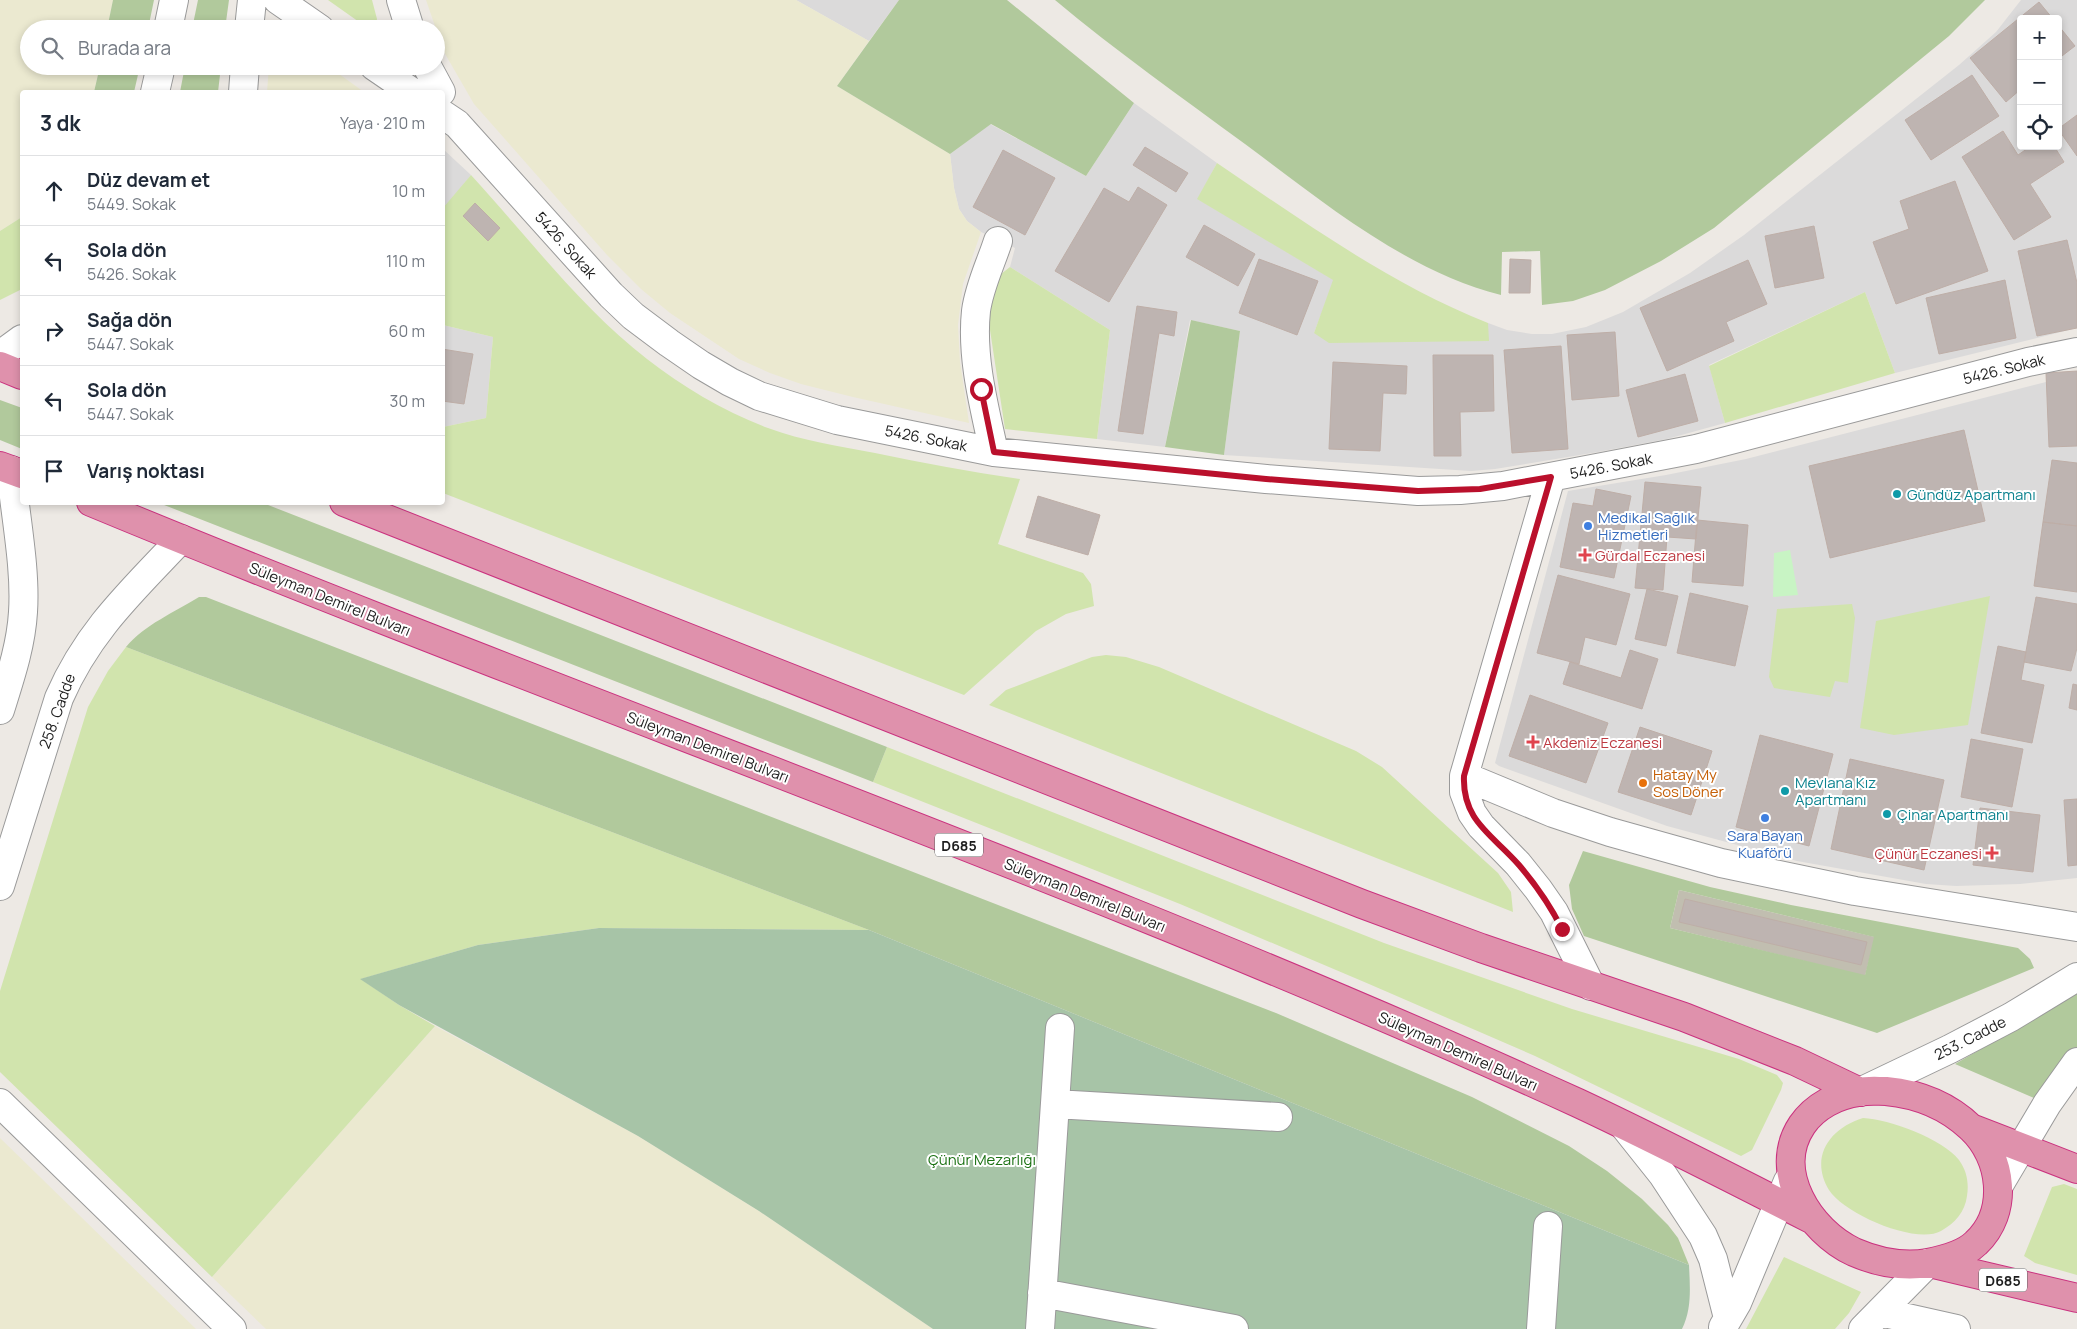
<!DOCTYPE html>
<html lang="tr">
<meta charset="utf-8">
<style>
:root{--surface:#fff;--page:#f6f6f7;--text:#1f2937;--muted:#747a83;--line:#e0e1e3}
body{margin:0;font-family:Manrope,sans-serif;background:var(--page);color:var(--text)}
.controls{position:absolute;right:15px;top:15px;display:grid;overflow:hidden;border-radius:5px;box-shadow:0 2px 8px #0003}
.controls button{width:45px;height:45px;display:grid;place-items:center;padding:0;border:0;border-bottom:1px solid var(--line);background:var(--surface);color:var(--text);font:25px sans-serif}
.stop{position:absolute;width:15px;height:15px;margin:-11px;border:4px solid #ba102c;border-radius:50%;background:#fff}
.stop.end{background:#ba102c;border-color:#fff;box-shadow:0 1px 5px #0008}
.list{margin:0;padding:0;list-style:none}
h2{display:flex;justify-content:space-between;align-items:center;height:65px;margin:0;padding:0 20px;font-size:21px}
h2 small{font-size:16px;font-weight:400;color:var(--muted)}
.list li{display:grid;grid-template-columns:32px 1fr auto;gap:15px;align-items:center;box-sizing:border-box;height:70px;padding:0 20px;border-top:1px solid var(--line)}
.list b{display:block;font-size:19px;white-space:nowrap}
.list p{margin:0;font-size:16px;white-space:nowrap;color:var(--muted)}
.list em{font-size:16px;font-style:normal;color:var(--muted)}
.icon{flex:none;width:28px;height:28px;fill:none;stroke:currentColor;stroke-width:2;stroke-linecap:round;stroke-linejoin:round}
.map{position:relative;flex:none;width:2077px;height:1329px;overflow:hidden}
.search{position:absolute;background:var(--surface);box-shadow:0 2px 8px #0003;left:20px;top:20px;width:425px;height:55px;display:flex;align-items:center;gap:12px;box-sizing:border-box;padding:0 18px;border-radius:28px;color:var(--muted);font-size:19px}
.panel{position:absolute;background:var(--surface);box-shadow:0 2px 8px #0003;left:20px;top:90px;width:425px;height:415px;border-radius:5px}
.map>svg:first-child{display:block}
.residential{fill:#dbdada;fill-rule:evenodd}
.construction{fill:#c1beb0}
.farmland{fill:#ebe9d0}
.grass{fill:#d1e4ad}
.forest{fill:#b1c99c;fill-rule:evenodd}
.cemetery{fill:#a7c4a7}
.park{fill:#c8f4c4}
.building{fill:#beb4b1;stroke:#beaea7}
.lines{fill:none;stroke-linecap:round;stroke-linejoin:round}
.minor-casing{stroke:#9a9a9a;stroke-width:30}
.highway-casing{stroke:#ca327f;stroke-width:30}
.minor{stroke:#fff;stroke-width:28}
.highway{stroke:#df91ac;stroke-width:28}
.route{stroke:#ba102c;stroke-width:6}
.culture-dot{fill:#0f9aa8;stroke:#fff;stroke-width:2}
.shop-dot{fill:#3f7fe0;stroke:#fff;stroke-width:2}
.health-dot{fill:#e0444e;stroke:#fff;stroke-width:2}
.food-dot{fill:#e8710a;stroke:#fff;stroke-width:2}
.labels{text-anchor:middle;dominant-baseline:central;stroke-width:4;stroke-linejoin:round;paint-order:stroke}
.shield{fill:#fff;stroke:#616161;stroke-width:1}
.shield-label{font-size:14px;font-weight:bold;fill:#1d1d1d}
.street-label{font-size:15px;fill:#1d1d1d;stroke:#fff}
.culture-label{font-size:15px;fill:#0d838f;stroke:#fff;text-anchor:start}
.shop-label{font-size:15px;fill:#366cbe;stroke:#fff;text-anchor:start}
.health-label{font-size:15px;fill:#be3a42;stroke:#fff;text-anchor:start}
.food-label{font-size:15px;fill:#c56008;stroke:#fff;text-anchor:start}
.park-label{font-size:15px;fill:#1c7214;stroke:#fff}
</style>
<div class="map">
<svg width="2077" height="1329" viewBox="0 0 2077 1329">
<rect width="100%" height="100%" fill="#ede9e4"/>
<!-- residential -->
<path class="residential" d="M796,0h103l-30,41z
M2021,0h56v328l-182,45 -30,-81 -156,73 16,58 -58,16 -69,13 -103,17 -24,2 -247,-16 16,-124 -50,-11 -25,127 -68,-8 13,-109 -100,-63 5,-19 -34,-16 -14,-11 -8,-12 -5,-21 -4,-34 40,-30 96,52 48,-73 83,60 -19,36 136,81 -20,53 174,8v-18l19,7 25,4h20l34,-7 37,-15 67,-39 54,-38 215,-170 37,-33zM2021,19h37v127h-37z
M443,149l28,26 -28,36z
M443,325l50,12 -7,81 -43,9z
M2077,371v507l-57,6 -64,2 -30,-2 -129,-23 -130,-35 -168,-60 -4,-3 73,-272 98,-16 80,-16 300,-77v-9z"/>
<!-- construction -->
<path class="construction" d="M1679,890l196,47 -10,39 -195,-48z"/>
<!-- farmland -->
<path class="farmland" d="M0,0h113l-6,29h-78v37h71l-6,26h-72v125l-22,14z
M426,0h370l73,41 -32,45 113,68 4,34 5,21 8,12 14,11 -18,52 -5,41 2,37 9,61 -116,-26 -52,-13 -31,-11 -31,-14 -69,-46 -29,-24 -34,-34 -133,-151 -30,-52z
M269,66h59l36,26h-97z
M435,1026l203,110 121,75 174,118h-667l-54,-52z
M0,1138l196,191h-196z"/>
<!-- grass -->
<path class="grass" d="M328,0h44l5,19 -1,6 -7,4z
M1217,163c87,59 173,121 271,160l1,18 -160,2 -15,-10 19,-53 -136,-81z
M471,175c56,61 111,134 176,184 36,28 78,53 121,69 35,13 71,18 107,25 48,10 97,19 145,26l-22,65 85,29 8,11 3,22 -28,8 -30,17 -72,64 -521,-202v-66l43,-9 7,-81 -50,-12v-117z
M22,217v72l-22,11v-69z
M1010,267l100,63 -13,109 -92,-10 -15,-99v-23l11,-33z
M1865,292l30,81 -170,50 -16,-57z
M1990,596l-22,129 -74,10 -34,-7 16,-107z
M1852,604l3,14 -7,65 -13,-2 -5,16 -56,-9 -5,-11 8,-68z
M126,647l743,283 -270,-2 -121,17 -117,34 38,26 36,21 -223,251 -212,-205v-81l88,-284 20,-36z
M1106,655l20,2 33,10 197,84 26,16 116,106 13,19 2,20 -524,-207 17,-15 86,-33z
M887,747l497,196 188,66 167,50 38,16 6,8 -2,7 -29,60 -11,6 -206,-100 -166,-72 -189,-80 -307,-122z
M1863,1118c26,1 80,21 96,42 8,11 10,23 8,36 -2,16 -12,27 -26,35 -25,14 -97,-17 -112,-41 -20,-33 1,-62 34,-72z
M2064,1184l13,5v86l-42,-12 -11,-7 28,-69z
M1784,1257l77,35 -12,21 -14,16h-89z"/>
<!-- forest -->
<path class="forest" d="M113,0h41l-6,29h-41z
M198,0h31l-4,29h-33z
M899,0h108l127,103 -48,73 -95,-52 -41,30 -113,-68z
M1055,0h930l-36,36 -235,192 -53,33 -56,29 -32,11 -31,4 -2,-54 -38,1 -1,43c-95,-24 -178,-93 -256,-151 -64,-47 -129,-93 -190,-144z
M100,66h40l-6,26h-40z
M185,66h36l-3,26h-38z
M1191,320l49,11 -16,124 -59,-8z
M0,400l22,8v41l-22,-9z
M159,503h104l624,244 -14,35z
M199,597h7l1070,416 196,84 97,49 38,25 35,28 26,26 10,13 11,27 -820,-335 -743,-283c18,-22 49,-35 73,-50z
M1583,851l127,36 81,18 227,43 12,11 4,9 -157,65 -293,-97 -12,-27 -3,-24zM1679,890l195,47 -9,38 -195,-47z
M2077,987v60l-43,51 -79,-34 52,-30z"/>
<!-- cemetery -->
<path class="cemetery" d="M599,928l270,2 820,335c1,22 3,44 -7,64h-749l-174,-118 -121,-75 -239,-131 -39,-26 118,-34z"/>
<!-- park -->
<path class="park" d="M1790,550l8,45 -25,2 1,-44z"/>
<!-- building -->
<path class="building" d="M2039,2l14,17h-32v70l-15,13 -36,-44z
M2058,25l17,21 -17,13z
M1972,75l27,41 -68,44 -26,-40z
M2077,115v41l-19,-27z
M2003,131l15,24 13,-9h23l10,16 -34,22 21,33 -37,23 -52,-83z
M1145,147l43,26 -12,19 -43,-27z
M1003,150l52,28 -30,57 -52,-28z
M1955,181l33,90 -92,33 -23,-62 36,-13 -9,-28z
M1138,187l29,18 -58,97 -54,-31 49,-83 25,14z
M475,203l25,25 -12,13 -25,-25z
M1204,225l51,29 -17,32 -52,-29z
M1814,226l10,52 -49,10 -10,-52z
M2067,240l10,43v45l-40,8 -19,-85z
M1259,259l59,22 -21,54 -58,-22z
M1510,259l21,1 -1,33h-21z
M1748,260l19,44 -41,18 8,19 -67,30 -27,-63z
M2005,280l11,58 -77,16 -13,-56z
M1137,306l40,6 -3,24 -15,-3 -16,101 -25,-3z
M1615,332l4,64 -47,4 -5,-65z
M1561,346l7,103 -56,4 -8,-103z
M442,349l31,5 -9,50 -22,-3z
M1433,355h60l1,56 -34,1 1,44h-27z
M1333,362l74,4 -1,28 -23,-1 -3,58 -51,-2z
M2077,371v75l-28,1 -3,-74z
M1685,374l13,47 -60,16 -12,-47z
M1964,430l21,91 -155,37 -21,-92z
M2052,460l25,3v63l-34,-4z
M1645,482l56,5 -5,52 -29,-2 -4,53 -28,-2z
M1596,489l35,7 -17,82 -54,-11 13,-64 20,3z
M1038,496l62,19 -12,40 -62,-18z
M1697,520l51,5 -5,61 -51,-4z
M2043,522l34,4v66l-43,-6z
M1558,575l72,19 -14,51 -31,-8 -6,27 -42,-11z
M1647,589l31,7 -12,50 -31,-7z
M1690,593l58,13 -13,60 -58,-13z
M2036,597l41,7v44l-6,23 -47,-9z
M1998,646l28,6 -5,28 23,5 -12,58 -51,-10z
M1630,650l28,9 -16,50 -79,-25 7,-22 51,16z
M2073,684l4,1v25l-8,-2z
M1530,695l78,28 -22,60 -77,-27z
M1640,727l72,24 -21,64 -73,-23z
M1760,735l73,19 -24,92 -73,-19z
M1971,739l52,10 -11,58 -51,-10z
M1850,759l94,21 -20,90 -93,-21z
M2077,799v66l-9,1 -4,-66z
M1980,808l60,7 -7,57 -60,-7z
M1685,899l182,43 -6,23 -182,-43z"/>
<g class="lines">
<!-- minor casing -->
<g class="minor-casing">
<path id="minor" d="M278,0l42,29
M401,0l9,29
M168,29l6,-29
M249,29l3,-29
M374,66l38,26
M427,66l14,26
M155,92l6,-26
M243,92l2,-26
M442,114l15,10 154,171 22,21 36,27 32,22 29,17 29,14 78,24 157,32 272,27 152,12 42,-1 43,-4 193,-37 332,-87 49,-10
M0,355l22,-16
M994,452c-10,-46 -23,-95 -18,-141 3,-24 15,-48 22,-70
M1551,477l-87,299v16l8,21 9,13 37,38 20,25 16,23 37,74
M0,710c10,-32 21,-64 23,-98 3,-44 -8,-97 -12,-142
M1464,776l89,37 57,19 111,31 134,28 222,36
M0,886l59,-188c29,-67 73,-107 122,-159
M1860,1092l90,-43 61,-32 66,-40
M0,1103l232,226
M1055,1104l223,13
M1624,1126l39,49 40,61 10,23 15,59
M1999,1185l48,-81 30,-42
M1042,1293l192,36
M1880,1312l76,17
M1723,1327l14,-24 51,-122
M1040,1329l20,-301
M1541,1329l7,-103
M1863,1329l65,-66"/>
</g>
<!-- highway casing -->
<g class="highway-casing">
<path id="highway" d="M0,366l22,9
M0,466l22,8
M91,502c494,205 1001,379 1487,601 79,37 157,77 235,117
M344,502l1018,402 119,44 203,69 111,44 65,31
M1886,1091c32,3 61,14 85,37 32,30 38,84 5,115 -11,11 -33,17 -48,20 -25,4 -51,-1 -74,-11 -45,-21 -83,-81 -52,-127 13,-19 35,-30 57,-33 9,-2 18,-1 27,-1z
M1971,1128l106,41
M1929,1263l148,35"/>
</g>
<!-- minor -->
<use href="#minor" class="minor"/>
<!-- highway -->
<use href="#highway" class="highway"/>
</g>
<g class="lines">
<!-- route -->
<path class="route" d="M981,389l13,63 272,27 152,12 62,-2 71,-12 -87,299c-2,45 29,59 55,89 17,20 31,40 43,64"/>
</g>
<!-- markers -->
<g class="culture-dot">
<circle cx="1897" cy="494" r="5"/>
<circle cx="1785" cy="791" r="5"/>
<circle cx="1887" cy="814" r="5"/>
</g>
<g class="shop-dot">
<circle cx="1588" cy="526" r="5"/>
<circle cx="1765" cy="818" r="5"/>
</g>
<g class="health-dot">
<path d="M1582.5 547.5h5v5h5v5h-5v5h-5v-5h-5v-5h5z"/>
<path d="M1530.5 734.5h5v5h5v5h-5v5h-5v-5h-5v-5h5z"/>
<path d="M1989.5 845.5h5v5h5v5h-5v5h-5v-5h-5v-5h5z"/>
</g>
<circle class="food-dot" cx="1643" cy="783" r="5"/>
<g class="labels">
<!-- shield labels -->
<g class="shield">
<rect x="935" y="833.5" width="48" height="23" rx="4"/>
<rect x="1979" y="1268.5" width="48" height="23" rx="4"/>
</g>
<g class="shield-label">
<text x="959" y="845">D685</text>
<text x="2003" y="1280">D685</text>
</g>
<!-- street labels -->
<g class="street-label">
<text transform="translate(566 245) rotate(48)">5426. Sokak</text>
<text transform="translate(2004 369) rotate(-14)">5426. Sokak</text>
<text transform="translate(926 438) rotate(11)">5426. Sokak</text>
<text transform="translate(1611 466) rotate(-11)">5426. Sokak</text>
<text transform="translate(330 599) rotate(22)">Süleyman Demirel Bulvarı</text>
<text transform="translate(57 711) rotate(-70)">258. Cadde</text>
<text transform="translate(708 747) rotate(21)">Süleyman Demirel Bulvarı</text>
<text transform="translate(1085 895) rotate(22)">Süleyman Demirel Bulvarı</text>
<text transform="translate(1970 1038) rotate(-27)">253. Cadde</text>
<text transform="translate(1458 1051) rotate(24)">Süleyman Demirel Bulvarı</text>
</g>
<!-- culture labels -->
<g class="culture-label">
<text x="1907" y="494">Gündüz Apartmanı</text>
<text x="1795" y="782">Mevlana Kız<tspan x="1795" dy="17">Apartmanı</tspan></text>
<text x="1897" y="814">Çinar Apartmanı</text>
</g>
<!-- shop labels -->
<g class="shop-label">
<text x="1598" y="517">Medikal Sağlık<tspan x="1598" dy="17">Hizmetleri</tspan></text>
<text x="1765" y="835" text-anchor="middle">Sara Bayan<tspan x="1765" dy="17">Kuaförü</tspan></text>
</g>
<!-- health labels -->
<g class="health-label">
<text x="1595" y="555">Gürdal Eczanesi</text>
<text x="1543" y="742">Akdeniz Eczanesi</text>
<text x="1982" y="853" text-anchor="end">Çünür Eczanesi</text>
</g>
<!-- food labels -->
<g class="food-label">
<text x="1653" y="774">Hatay My<tspan x="1653" dy="17">Sos Döner</tspan></text>
</g>
<!-- park labels -->
<g class="park-label">
<text x="982" y="1159">Çünür Mezarlığı</text>
</g>
</g>
</svg>
<div class="controls">
<button>+</button>
<button>−</button>
<button><svg class="icon" aria-label="locate" viewBox="0 0 24 24"><circle cx="12" cy="12" r="6"/><path d="M12 2v4M12 18v4M2 12h4M18 12h4"/></svg></button>
</div>
<div class="stop" style="left:981px;top:389px"></div>
<div class="stop end" style="left:1562px;top:929px"></div>
<div class="search"><svg class="icon" aria-label="search" viewBox="0 0 24 24"><circle cx="10" cy="10" r="6"/><path d="M15 15l6 6"/></svg>Burada ara</div>
<section class="panel">
<h2>3 dk<small>Yaya · 210 m</small></h2>
<ul class="list">
<li><svg class="icon" aria-label="ahead" viewBox="0 0 24 24"><path d="M12 20V5M6 11l6-6 6 6"/></svg><div><b>Düz devam et</b><p>5449. Sokak</p></div><em>10 m</em></li>
<li><svg class="icon" aria-label="left" viewBox="0 0 24 24"><path d="M17 20v-9H6M10 6l-5 5 5 5"/></svg><div><b>Sola dön</b><p>5426. Sokak</p></div><em>110 m</em></li>
<li><svg class="icon" aria-label="right" viewBox="0 0 24 24"><path d="M7 20v-9h11M14 6l5 5-5 5"/></svg><div><b>Sağa dön</b><p>5447. Sokak</p></div><em>60 m</em></li>
<li><svg class="icon" aria-label="left" viewBox="0 0 24 24"><path d="M17 20v-9H6M10 6l-5 5 5 5"/></svg><div><b>Sola dön</b><p>5447. Sokak</p></div><em>30 m</em></li>
<li><svg class="icon" aria-label="arrive" viewBox="0 0 24 24"><path d="M6 21V4h12l-3 4 3 4H6"/></svg><div><b>Varış noktası</b></div></li>
</ul>
</section>
</div>
